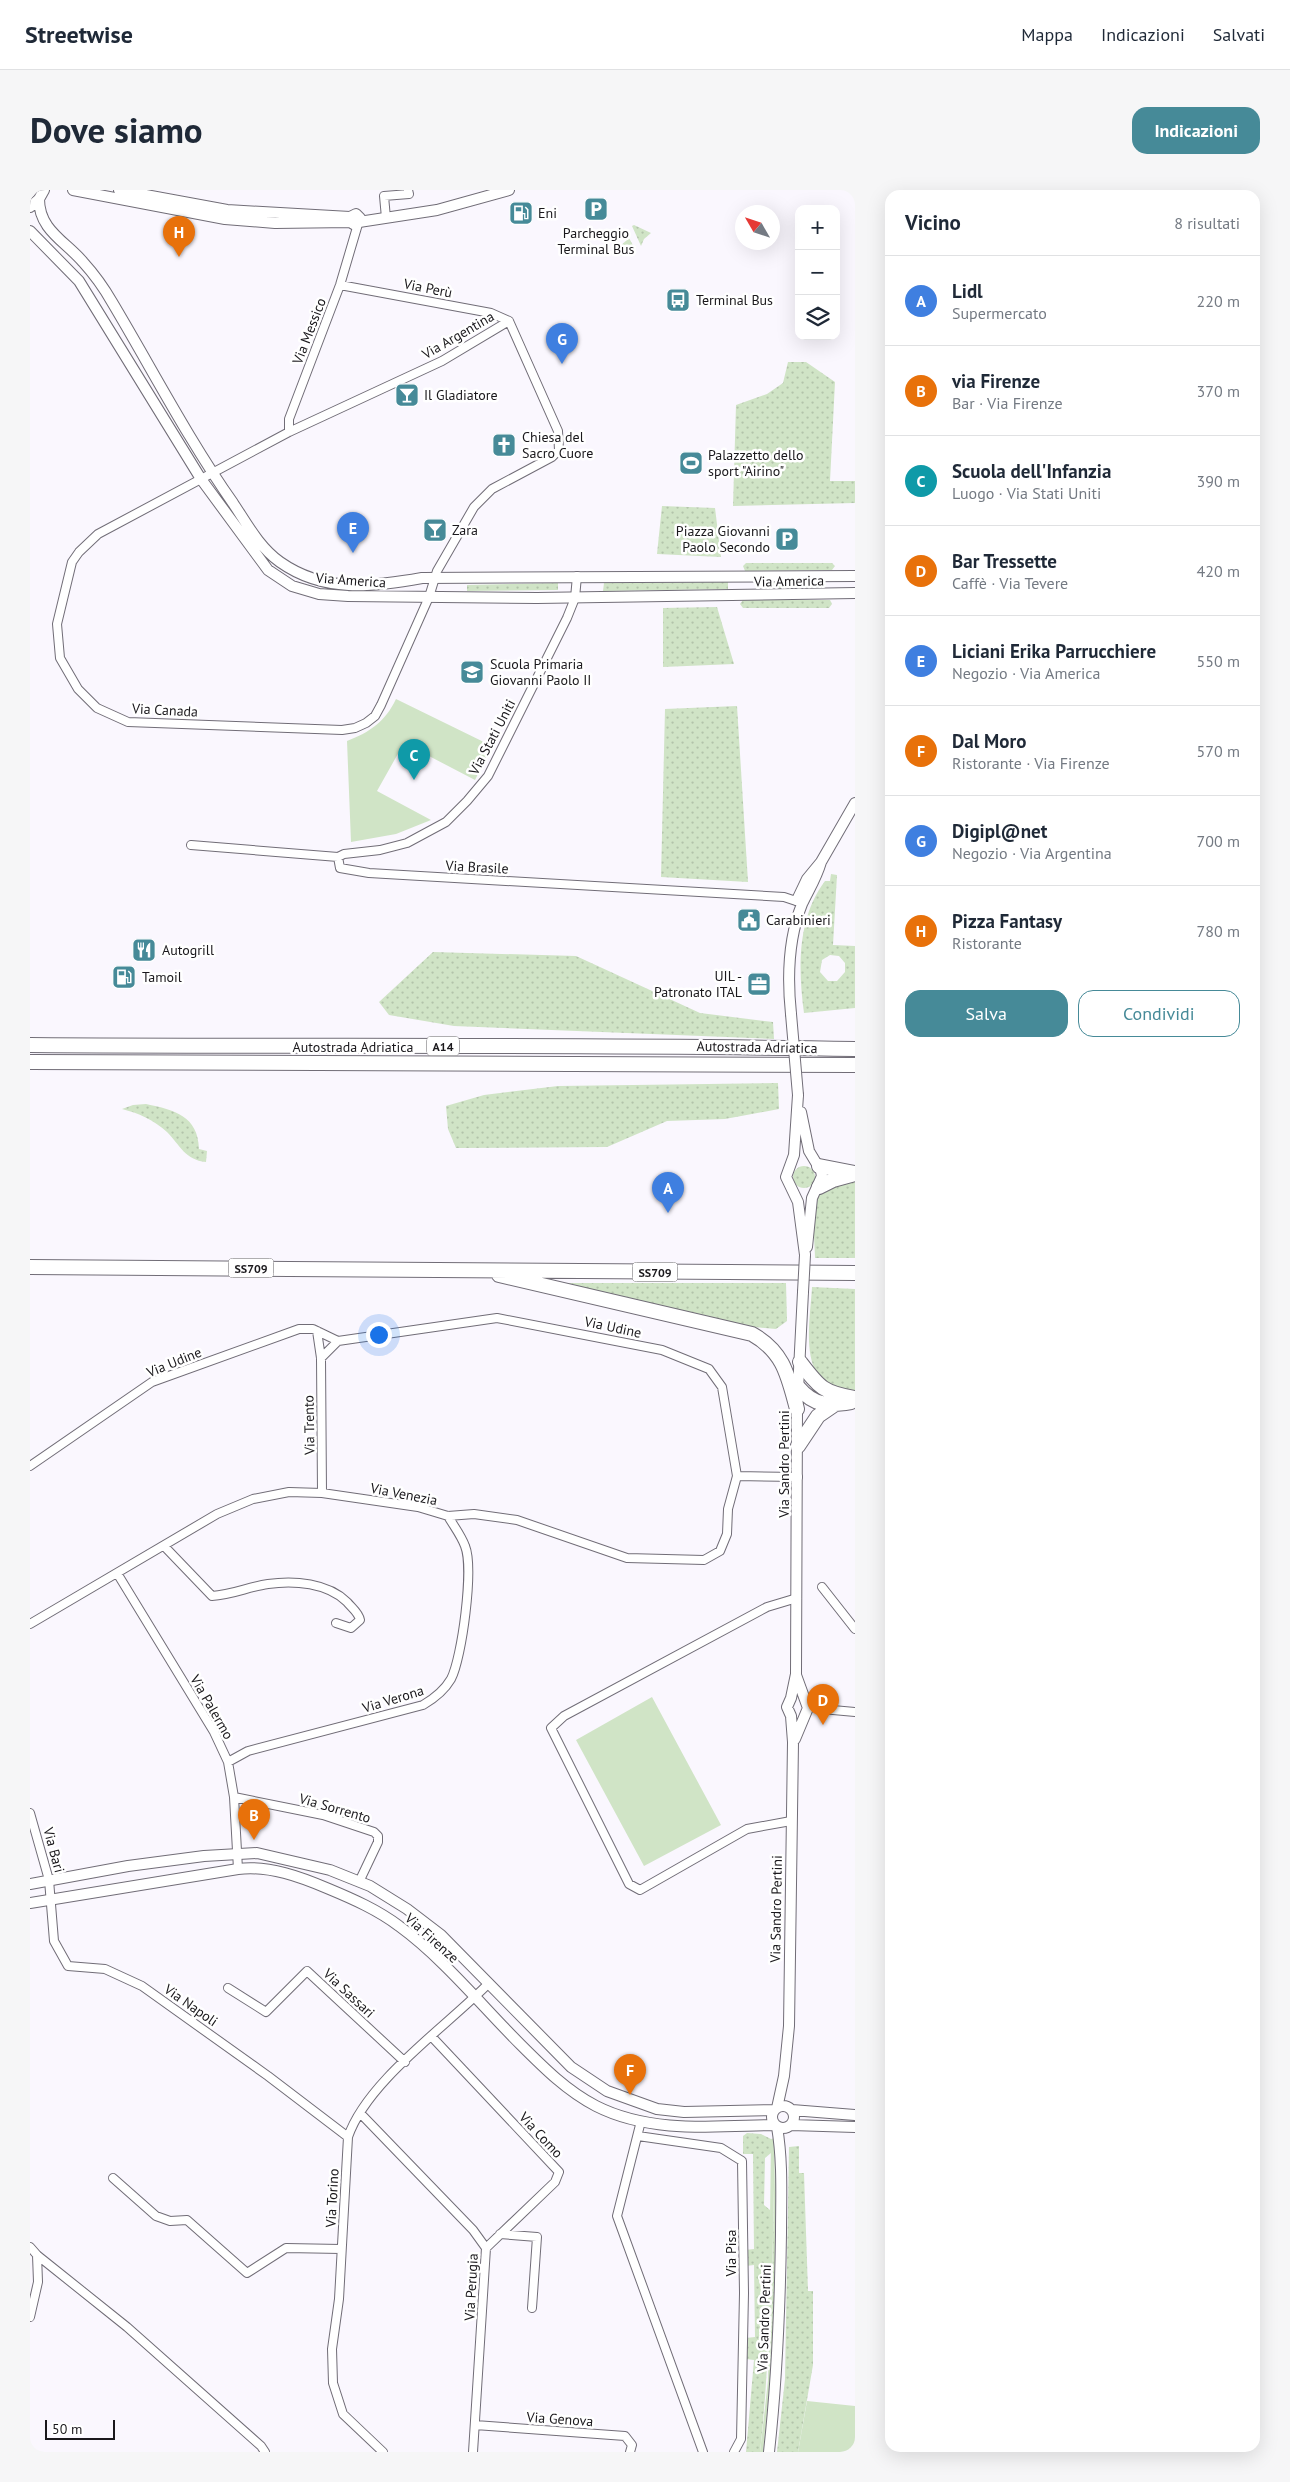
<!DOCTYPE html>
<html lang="it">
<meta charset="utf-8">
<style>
:root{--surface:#fff;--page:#f6f6f7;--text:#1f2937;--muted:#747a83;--line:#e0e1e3;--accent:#468a98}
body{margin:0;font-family:"PT Sans",sans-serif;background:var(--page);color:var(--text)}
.controls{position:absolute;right:15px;top:15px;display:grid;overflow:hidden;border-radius:10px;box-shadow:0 5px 20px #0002}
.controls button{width:45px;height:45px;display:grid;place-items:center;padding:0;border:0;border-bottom:1px solid var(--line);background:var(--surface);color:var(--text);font:25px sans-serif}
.compass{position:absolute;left:705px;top:15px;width:45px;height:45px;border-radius:50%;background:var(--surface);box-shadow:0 5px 20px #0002;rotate:309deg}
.scale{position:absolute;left:15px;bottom:12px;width:70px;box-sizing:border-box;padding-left:5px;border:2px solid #1a181c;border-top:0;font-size:14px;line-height:18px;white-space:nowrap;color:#1a181c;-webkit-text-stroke:4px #fff;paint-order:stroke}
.you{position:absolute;left:348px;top:1144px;width:18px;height:18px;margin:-12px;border:4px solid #fff;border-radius:50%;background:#1a73e8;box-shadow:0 0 0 8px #1a73e833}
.badge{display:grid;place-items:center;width:32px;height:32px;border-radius:50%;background:var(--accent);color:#fff;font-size:16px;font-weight:700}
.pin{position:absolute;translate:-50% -41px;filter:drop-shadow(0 1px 2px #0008)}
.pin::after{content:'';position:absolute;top:26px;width:18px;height:15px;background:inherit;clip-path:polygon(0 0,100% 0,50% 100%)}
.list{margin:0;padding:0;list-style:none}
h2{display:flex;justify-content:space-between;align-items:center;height:65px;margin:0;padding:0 20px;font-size:21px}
h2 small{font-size:16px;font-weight:400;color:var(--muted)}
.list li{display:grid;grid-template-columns:32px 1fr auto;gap:15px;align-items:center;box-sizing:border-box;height:90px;padding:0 20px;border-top:1px solid var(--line)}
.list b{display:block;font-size:19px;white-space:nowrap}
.list p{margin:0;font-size:16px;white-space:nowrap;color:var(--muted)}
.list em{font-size:16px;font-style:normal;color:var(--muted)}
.actions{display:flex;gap:10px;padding:15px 20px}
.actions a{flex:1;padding:11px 0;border:1px solid var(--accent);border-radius:15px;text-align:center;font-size:18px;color:var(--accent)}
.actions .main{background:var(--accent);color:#fff}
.icon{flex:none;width:28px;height:28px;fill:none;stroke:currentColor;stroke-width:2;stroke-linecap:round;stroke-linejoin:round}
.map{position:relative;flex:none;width:825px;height:2262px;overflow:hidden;border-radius:15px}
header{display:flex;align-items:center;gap:30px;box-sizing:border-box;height:70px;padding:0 25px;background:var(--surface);border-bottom:1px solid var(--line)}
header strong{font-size:24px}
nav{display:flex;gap:28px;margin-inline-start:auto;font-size:18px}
.intro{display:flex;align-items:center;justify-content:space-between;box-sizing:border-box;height:120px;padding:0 30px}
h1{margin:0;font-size:35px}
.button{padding:12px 22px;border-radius:15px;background:var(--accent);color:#fff;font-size:18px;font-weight:700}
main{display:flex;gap:30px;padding:0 30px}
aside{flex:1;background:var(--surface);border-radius:15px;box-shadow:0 5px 20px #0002}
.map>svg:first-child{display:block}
.grass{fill:url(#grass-dots);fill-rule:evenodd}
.park{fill:#d0e4c6}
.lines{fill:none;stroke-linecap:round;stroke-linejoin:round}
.street-casing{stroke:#716d77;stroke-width:10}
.secondary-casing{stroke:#716d77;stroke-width:12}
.highway-casing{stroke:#716d77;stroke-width:16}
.street{stroke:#fff;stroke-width:8}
.secondary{stroke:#fff;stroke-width:10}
.highway{stroke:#fff;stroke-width:14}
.secondary-bridge-casing{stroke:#716d77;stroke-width:12;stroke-linecap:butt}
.secondary-bridge{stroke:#fff;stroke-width:10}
.labels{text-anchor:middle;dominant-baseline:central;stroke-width:5;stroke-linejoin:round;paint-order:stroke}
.shield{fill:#fff;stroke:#5f5d60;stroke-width:1}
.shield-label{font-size:12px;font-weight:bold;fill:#1a181c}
.poi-label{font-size:14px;fill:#1a181c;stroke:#fff;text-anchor:start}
.street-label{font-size:14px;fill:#1a181c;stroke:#fff}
</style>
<header>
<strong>Streetwise</strong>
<nav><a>Mappa</a><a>Indicazioni</a><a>Salvati</a></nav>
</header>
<div class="intro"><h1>Dove siamo</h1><a class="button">Indicazioni</a></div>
<main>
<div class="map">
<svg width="825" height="2262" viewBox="0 0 825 2262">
<defs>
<pattern id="grass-dots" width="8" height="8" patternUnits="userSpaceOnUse" patternTransform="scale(1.25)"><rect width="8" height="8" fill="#d0e4c6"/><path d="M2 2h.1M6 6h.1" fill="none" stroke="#b2c3aa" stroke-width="1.8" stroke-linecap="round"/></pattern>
</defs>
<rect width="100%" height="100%" fill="#faf7fe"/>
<!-- grass -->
<path class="grass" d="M604,35l17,8 -7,6 -3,7 -9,-20z
M599,48l6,11 -14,7 -5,-6z
M758,172h18l29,20 -5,99h25v22l-122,3 3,-101 31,-11 16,-11z
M632,316l53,2 6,49 -64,-3z
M716,373h86l3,3 -3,4 -87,1 -2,-5z
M742,391h25v7h-25z
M770,391h23l2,3 -2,4h-23z
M698,392v7l-125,2 1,-8z
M528,393v7l-91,1v-6z
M713,410h87l2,4 -3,4h-86l-3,-4z
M687,417l17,57 -71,3v-59z
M707,516l11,176 -87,-5 4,-168z
M801,684l6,1 -4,70 22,1v62l-51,5c-6,-44 -7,-95 21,-132h5zM800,765l9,1 6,7v9l-8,9h-9l-8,-9 2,-12z
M403,762l143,4 124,57 73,9 1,17 -320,-13 -65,-11 -10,-13z
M748,893l1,26 -54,10 -58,2 -60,26 -151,1 -8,-19 -2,-23 38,-11 74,-9z
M116,914c29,6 52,12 53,45l8,2 -1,11c-21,-2 -26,-17 -39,-30 -13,-12 -29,-19 -45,-23l11,-4z
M763 987a11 11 0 1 1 22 0a11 11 0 1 1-22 0Z
M825,990v78h-40c0,-16 -6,-60 9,-69 8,-5 22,-7 31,-9z
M531,1093h225l1,38 -11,8 -22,-2z
M782,1097l43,2v102c-60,1 -45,-65 -43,-104z
M717,1943l14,1 10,5v14l-6,5 -1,47 6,5c1,81 -1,161 -10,242h-14l8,-92 -8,-1v-21l9,-1 -1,-72 -8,1 -1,-16 9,-1 -1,-95h-10v-18z
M748,1954l-6,237 -7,71h-2l7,-71 5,-236z
M769,1956v27h5l4,118h5v74l-15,87h-21l8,-73 4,-232z"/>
<!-- park -->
<path class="park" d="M366,509l96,47 -17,34 -71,-37 -27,48 54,29 -35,14 -45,8 -4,-101c23,-9 38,-19 49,-42z
M622,1507l69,128 -77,41 -68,-126z
M745,1948l-5,243 -7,71h-3l8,-72 3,-241z
M777,2211l48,5v46h-57z"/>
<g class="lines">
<!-- street casing -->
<g class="street-casing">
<path id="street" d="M356,28l-2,-22 25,-2 -1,-4
M310,95l151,28 18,8
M479,131l49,110 1,19 -7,7 -60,32 -18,18 -37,64 -8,26 -48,108 -6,11 -9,7 -11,5 -13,2 -214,-8 -31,-14 -19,-19 -18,-31 -3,-34 15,-62 7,-10 19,-18 191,-102 153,-71z
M259,242v-13l51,-134 18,-61
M161,655l147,12
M308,667l2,11 29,5 415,24 12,4
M308,667l6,-3 36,-4 27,-7 39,-21 21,-21 21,-25 79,-158 8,-20 2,-22
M287,1141l4,27 1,135
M0,1276l122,-84 147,-53h14l25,12
M707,1286l61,1
M134,1356l48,50c20,-1 36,-9 56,-12 26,-4 60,-1 79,18 5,6 12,11 13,18l-9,8 -15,-5
M87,1383l97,159 14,30 6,35 4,72
M792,1397l33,42
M0,1434l187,-110 36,-15 36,-7 33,1 96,14 30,9 26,-2 43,6 110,38 77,2 16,-9 7,-17 1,-25 9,-33 -15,-89 -13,-18 -47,-19 -165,-32 -159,23 -17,17
M777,1512l15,7 33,3
M198,1572l20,-11 175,-46c12,-7 21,-14 28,-26 11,-21 23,-111 14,-133 -4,-11 -12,-21 -17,-30
M204,1607l89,18 51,17 4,4v6l-19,40
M0,1623l19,67 5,61 14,25 37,3 37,17 126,90 80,61
M761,1631l-44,8 -107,61 -11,-6 -78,-156 13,-12 203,-109 30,-9
M198,1798l38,24 41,-41 98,91
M402,1847l127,135 -4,10 -69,66
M330,1923l113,117 13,18 -13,204
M611,1931l-24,95 86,236
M608,1946l83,12 21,13 2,132 -3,146 -7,13
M83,1988l43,38 14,5 17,-1 60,53 39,-25 55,1
M470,2044l37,3 -5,71
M0,2057l7,8 90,72 134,119 4,6
M0,2127l8,-35 -1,-27
M445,2235l150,11 7,9 -2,7
M353,2262l-40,-38 -10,-31 -1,-34 7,-50 9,-162c19,-56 99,-111 141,-154"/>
</g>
<!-- secondary casing -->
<g class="secondary-casing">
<path id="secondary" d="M43,0l152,29 50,4 75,-1 5,3 4,-3 78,-12 72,-20
M89,0l108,20 123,7 6,-3 4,4 -1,4
M9,9c0,31 26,42 44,63 10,11 21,26 29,40 40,67 76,137 121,201 14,21 26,44 47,59 44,31 92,25 142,16l433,-2
M0,17l9,-8 5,-9
M0,41l49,50 122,198 67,91 24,16 27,8 29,2 189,2 318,-5
M767,710l10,-21 14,-17 34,-59
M761,824c-4,-38 -3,-75 11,-110 7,-15 14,-25 19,-42
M768,905l-4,60 -8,22 12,25 7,53
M771,922l8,39 12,20 1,5 -10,22 -5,49
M765,1549l13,-31 -12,-33
M0,1694l98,-18 76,-10 53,-3 73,17 40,16 37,23 34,26 130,132 36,24 50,18 27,3 90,-2
M0,1713l208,-34c31,-4 63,8 91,20 24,10 49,21 70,37 44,32 83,80 122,119 23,23 46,46 75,61 55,28 120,20 179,19
M742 1927a11 11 0 1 1 22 0a11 11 0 1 1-22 0Z
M747,1918l7,-32 5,-50 4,-284 -2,-26 -4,-9 4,-9 5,-24 1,-265 6,-117
M762,1920l63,5
M761,1935l64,2
M739,2262c8,-73 11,-145 12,-218 0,-36 2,-72 -4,-107"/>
</g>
<!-- highway casing -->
<g class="highway-casing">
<path id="highway" d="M0,855c275,2 550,-1 825,4
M0,872l825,3
M789,976l35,7
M789,997l14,-7 22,-6
M0,1077l825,6
M469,1085l253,59c32,18 36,42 45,75
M770,1172c19,25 23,31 55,36
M768,1197c16,19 30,19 53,15
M768,1256l20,-30 16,-11"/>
</g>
<!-- street -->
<use href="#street" class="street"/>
<!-- secondary -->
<use href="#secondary" class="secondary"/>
<!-- highway -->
<use href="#highway" class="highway"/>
<!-- secondary-bridge casing -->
<g class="secondary-bridge-casing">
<path id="secondary-bridge" d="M761,824l7,81
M773,1102l2,-37"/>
</g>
<!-- secondary-bridge -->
<use href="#secondary-bridge" class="secondary-bridge"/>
</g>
<!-- icons -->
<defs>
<g id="parking-square" transform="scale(1.25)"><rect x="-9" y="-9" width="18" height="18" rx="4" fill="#468a98" stroke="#fff"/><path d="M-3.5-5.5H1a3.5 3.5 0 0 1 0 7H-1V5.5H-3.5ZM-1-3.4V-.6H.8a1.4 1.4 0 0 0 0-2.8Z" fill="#fff"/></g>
<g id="fuel-square" transform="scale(1.25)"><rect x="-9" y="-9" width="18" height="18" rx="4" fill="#468a98" stroke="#fff"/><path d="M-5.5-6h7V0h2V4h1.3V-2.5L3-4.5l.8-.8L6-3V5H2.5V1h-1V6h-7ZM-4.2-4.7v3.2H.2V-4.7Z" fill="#fff"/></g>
<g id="bus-square" transform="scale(1.25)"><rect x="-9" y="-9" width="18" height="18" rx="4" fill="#468a98" stroke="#fff"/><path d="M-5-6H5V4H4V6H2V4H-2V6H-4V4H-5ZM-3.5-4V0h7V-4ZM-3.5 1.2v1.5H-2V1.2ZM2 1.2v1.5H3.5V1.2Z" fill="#fff"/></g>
<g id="bar-square" transform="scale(1.25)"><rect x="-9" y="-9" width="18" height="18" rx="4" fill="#468a98" stroke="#fff"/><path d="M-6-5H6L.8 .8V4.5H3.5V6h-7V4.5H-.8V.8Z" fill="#fff"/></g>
<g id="church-square" transform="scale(1.25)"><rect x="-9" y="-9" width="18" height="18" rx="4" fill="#468a98" stroke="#fff"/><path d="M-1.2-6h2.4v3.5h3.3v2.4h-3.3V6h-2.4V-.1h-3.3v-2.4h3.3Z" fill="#fff"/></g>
<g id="stadium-square" transform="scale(1.25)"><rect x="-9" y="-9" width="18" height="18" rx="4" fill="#468a98" stroke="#fff"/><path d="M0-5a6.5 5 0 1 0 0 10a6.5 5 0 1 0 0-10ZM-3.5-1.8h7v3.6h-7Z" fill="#fff"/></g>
<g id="school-square" transform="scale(1.25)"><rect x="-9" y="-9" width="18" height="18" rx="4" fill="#468a98" stroke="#fff"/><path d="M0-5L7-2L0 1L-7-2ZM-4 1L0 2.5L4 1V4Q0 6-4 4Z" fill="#fff"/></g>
<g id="civic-square" transform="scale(1.25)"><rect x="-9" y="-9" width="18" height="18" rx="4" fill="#468a98" stroke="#fff"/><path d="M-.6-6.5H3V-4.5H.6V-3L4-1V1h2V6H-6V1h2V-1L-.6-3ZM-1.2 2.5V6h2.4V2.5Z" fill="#fff"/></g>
<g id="restaurant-square" transform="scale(1.25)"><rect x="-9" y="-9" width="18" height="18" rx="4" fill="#468a98" stroke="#fff"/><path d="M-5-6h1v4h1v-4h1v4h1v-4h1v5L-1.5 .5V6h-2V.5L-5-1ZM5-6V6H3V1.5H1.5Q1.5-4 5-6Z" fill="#fff"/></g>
<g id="office-square" transform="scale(1.25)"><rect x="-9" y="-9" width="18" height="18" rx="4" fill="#468a98" stroke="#fff"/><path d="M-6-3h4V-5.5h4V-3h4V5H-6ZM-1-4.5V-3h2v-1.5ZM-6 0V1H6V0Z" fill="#fff"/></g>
</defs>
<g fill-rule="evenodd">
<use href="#parking-square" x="566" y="19"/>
<use href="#fuel-square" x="491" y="23"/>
<use href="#bus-square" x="648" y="110"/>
<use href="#bar-square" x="377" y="205"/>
<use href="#church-square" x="474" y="255"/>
<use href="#stadium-square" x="661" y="273"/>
<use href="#bar-square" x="405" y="340"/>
<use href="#parking-square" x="757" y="349"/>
<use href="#school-square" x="442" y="482"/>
<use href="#civic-square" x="719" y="730"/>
<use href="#restaurant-square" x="114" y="760"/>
<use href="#fuel-square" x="94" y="787"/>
<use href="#office-square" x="729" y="794"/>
</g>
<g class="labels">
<!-- shield labels -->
<g class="shield">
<rect x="397" y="846.5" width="32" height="19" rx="4"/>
<rect x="198.5" y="1068.5" width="45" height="19" rx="4"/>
<rect x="602.5" y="1072.5" width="45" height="19" rx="4"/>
</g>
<g class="shield-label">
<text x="413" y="856">A14</text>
<text x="221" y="1078">SS709</text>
<text x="625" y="1082">SS709</text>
</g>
<!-- poi labels -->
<g class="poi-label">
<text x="508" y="23">Eni</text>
<text x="566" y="43" text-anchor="middle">Parcheggio<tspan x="566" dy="16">Terminal Bus</tspan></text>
<text x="666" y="110">Terminal Bus</text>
<text x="394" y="205">Il Gladiatore</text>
<text x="492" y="247">Chiesa del<tspan x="492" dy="16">Sacro Cuore</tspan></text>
<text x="678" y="265">Palazzetto dello<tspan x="678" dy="16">sport "Airino"</tspan></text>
<text x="422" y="340">Zara</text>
<text x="740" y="341" text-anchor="end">Piazza Giovanni<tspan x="740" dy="16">Paolo Secondo</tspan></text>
<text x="460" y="474">Scuola Primaria<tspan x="460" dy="16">Giovanni Paolo II</tspan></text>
<text x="736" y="730">Carabinieri</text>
<text x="132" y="760">Autogrill</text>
<text x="712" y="786" text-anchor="end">UIL -<tspan x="712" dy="16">Patronato ITAL</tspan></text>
<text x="112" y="787">Tamoil</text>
</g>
<!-- street labels -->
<g class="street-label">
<text transform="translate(398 98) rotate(11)">Via Perù</text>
<text transform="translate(279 141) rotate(-69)">Via Messico</text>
<text transform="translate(428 145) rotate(-30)">Via Argentina</text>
<text transform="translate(321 390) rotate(4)">Via America</text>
<text transform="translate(759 391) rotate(-1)">Via America</text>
<text transform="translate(135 520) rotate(3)">Via Canada</text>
<text transform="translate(462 547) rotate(-62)">Via Stati Uniti</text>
<text transform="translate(447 677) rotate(3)">Via Brasile</text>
<text x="323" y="857">Autostrada Adriatica</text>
<text transform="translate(727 857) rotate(1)">Autostrada Adriatica</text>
<text transform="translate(583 1137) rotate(12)">Via Udine</text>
<text transform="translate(144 1172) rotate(-22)">Via Udine</text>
<text transform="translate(279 1235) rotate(-91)">Via Trento</text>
<text transform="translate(754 1274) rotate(-90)">Via Sandro Pertini</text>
<text transform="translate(374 1304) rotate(11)">Via Venezia</text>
<text transform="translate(363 1509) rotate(-17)">Via Verona</text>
<text transform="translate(182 1517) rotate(60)">Via Palermo</text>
<text transform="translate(305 1618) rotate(16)">Via Sorrento</text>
<text transform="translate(24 1660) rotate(75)">Via Bari</text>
<text transform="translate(746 1719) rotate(-89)">Via Sandro Pertini</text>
<text transform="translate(402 1748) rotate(42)">Via Firenze</text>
<text transform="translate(319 1803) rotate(43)">Via Sassari</text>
<text transform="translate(161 1815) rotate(35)">Via Napoli</text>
<text transform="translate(511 1945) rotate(47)">Via Como</text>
<text transform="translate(302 2008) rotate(-87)">Via Torino</text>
<text transform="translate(701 2063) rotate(-90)">Via Pisa</text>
<text transform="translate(441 2097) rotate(-87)">Via Perugia</text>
<text transform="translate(734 2128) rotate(-88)">Via Sandro Pertini</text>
<text transform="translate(530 2229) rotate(4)">Via Genova</text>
</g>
</g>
</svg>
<div class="controls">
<button>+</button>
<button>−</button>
<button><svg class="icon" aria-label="layers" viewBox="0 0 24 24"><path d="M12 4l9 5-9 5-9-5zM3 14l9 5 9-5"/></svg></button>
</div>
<svg class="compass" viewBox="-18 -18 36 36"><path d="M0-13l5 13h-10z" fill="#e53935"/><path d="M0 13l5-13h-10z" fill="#747a83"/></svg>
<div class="scale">50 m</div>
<div class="you"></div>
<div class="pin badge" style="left:638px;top:1023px;background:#3f7fe0">A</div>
<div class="pin badge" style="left:224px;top:1650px;background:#e8710a">B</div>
<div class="pin badge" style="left:384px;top:590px;background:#0f9aa8">C</div>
<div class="pin badge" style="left:793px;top:1535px;background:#e8710a">D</div>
<div class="pin badge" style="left:323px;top:363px;background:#3f7fe0">E</div>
<div class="pin badge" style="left:600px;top:1905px;background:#e8710a">F</div>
<div class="pin badge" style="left:532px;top:174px;background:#3f7fe0">G</div>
<div class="pin badge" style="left:149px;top:67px;background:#e8710a">H</div>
</div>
<aside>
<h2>Vicino<small>8 risultati</small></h2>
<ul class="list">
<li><span class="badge" style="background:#3f7fe0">A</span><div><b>Lidl</b><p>Supermercato</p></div><em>220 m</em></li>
<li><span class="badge" style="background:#e8710a">B</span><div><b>via Firenze</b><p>Bar · Via Firenze</p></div><em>370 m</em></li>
<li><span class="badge" style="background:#0f9aa8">C</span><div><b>Scuola dell'Infanzia</b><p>Luogo · Via Stati Uniti</p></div><em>390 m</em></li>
<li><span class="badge" style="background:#e8710a">D</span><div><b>Bar Tressette</b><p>Caffè · Via Tevere</p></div><em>420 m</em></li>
<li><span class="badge" style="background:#3f7fe0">E</span><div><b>Liciani Erika Parrucchiere</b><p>Negozio · Via America</p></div><em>550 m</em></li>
<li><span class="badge" style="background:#e8710a">F</span><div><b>Dal Moro</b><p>Ristorante · Via Firenze</p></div><em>570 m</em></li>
<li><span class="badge" style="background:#3f7fe0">G</span><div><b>Digipl@net</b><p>Negozio · Via Argentina</p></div><em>700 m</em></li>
<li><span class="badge" style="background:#e8710a">H</span><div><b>Pizza Fantasy</b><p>Ristorante</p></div><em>780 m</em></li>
</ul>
<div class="actions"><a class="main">Salva</a><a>Condividi</a></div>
</aside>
</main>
